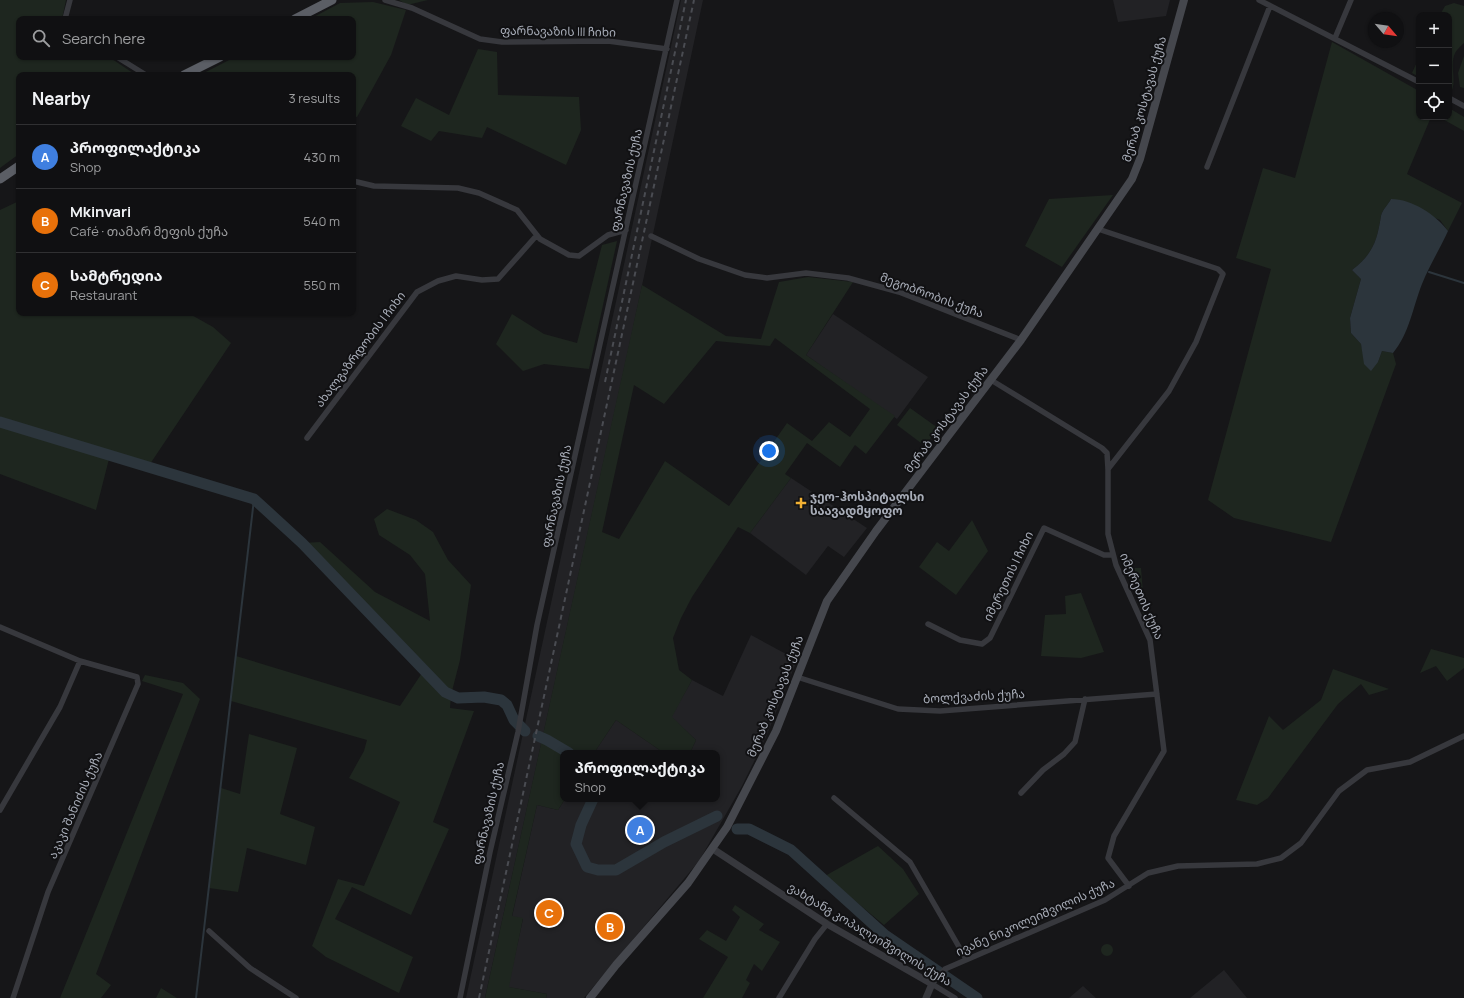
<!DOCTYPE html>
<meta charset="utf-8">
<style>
:root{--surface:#101012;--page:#1e1e20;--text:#f1f3f6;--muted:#9c9d9f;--line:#303032;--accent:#0b8043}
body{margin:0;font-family:Manrope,"Noto Sans Georgian",sans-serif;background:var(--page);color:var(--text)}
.controls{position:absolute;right:12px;top:12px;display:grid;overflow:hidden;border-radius:8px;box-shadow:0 1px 3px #0004}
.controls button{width:36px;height:36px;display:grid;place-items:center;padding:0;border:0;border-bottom:1px solid var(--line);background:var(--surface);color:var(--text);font:20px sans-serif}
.compass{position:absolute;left:1368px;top:12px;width:36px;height:36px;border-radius:50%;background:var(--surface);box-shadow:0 1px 3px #0004;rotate:119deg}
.you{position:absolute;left:769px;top:451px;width:14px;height:14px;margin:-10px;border:3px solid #fff;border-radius:50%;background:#1a73e8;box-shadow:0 0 0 6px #1a73e833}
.badge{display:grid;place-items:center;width:26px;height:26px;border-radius:50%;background:var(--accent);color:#fff;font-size:13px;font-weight:700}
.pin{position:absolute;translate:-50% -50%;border:2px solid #fff;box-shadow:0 1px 4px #0006}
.popup{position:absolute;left:560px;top:750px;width:160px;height:52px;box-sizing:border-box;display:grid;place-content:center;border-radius:8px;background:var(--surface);filter:drop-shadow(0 1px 3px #0005);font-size:13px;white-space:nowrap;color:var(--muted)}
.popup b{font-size:15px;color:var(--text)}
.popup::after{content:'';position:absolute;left:50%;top:100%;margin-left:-8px;border:8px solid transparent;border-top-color:var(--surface)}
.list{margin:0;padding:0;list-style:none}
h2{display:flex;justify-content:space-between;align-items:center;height:52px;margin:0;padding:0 16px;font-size:17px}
h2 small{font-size:13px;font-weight:400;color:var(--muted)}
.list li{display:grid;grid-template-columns:26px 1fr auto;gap:12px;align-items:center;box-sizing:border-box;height:64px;padding:0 16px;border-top:1px solid var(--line)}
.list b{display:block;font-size:15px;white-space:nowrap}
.list p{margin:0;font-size:13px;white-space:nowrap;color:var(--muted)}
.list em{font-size:13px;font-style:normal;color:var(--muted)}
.icon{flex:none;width:22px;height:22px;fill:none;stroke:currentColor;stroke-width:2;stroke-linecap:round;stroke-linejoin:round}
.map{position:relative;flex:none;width:1464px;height:998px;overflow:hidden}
.search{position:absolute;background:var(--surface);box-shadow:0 1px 3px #0004;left:16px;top:16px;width:340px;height:44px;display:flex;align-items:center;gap:10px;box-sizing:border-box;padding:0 14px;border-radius:8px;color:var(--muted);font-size:15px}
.panel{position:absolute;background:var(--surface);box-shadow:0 1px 3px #0004;left:16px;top:72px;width:340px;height:244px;border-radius:8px}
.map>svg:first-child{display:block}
.built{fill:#222225}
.green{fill:#1e261f;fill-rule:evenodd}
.water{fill:#2c353c}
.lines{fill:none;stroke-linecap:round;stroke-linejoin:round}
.stream{stroke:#2c353c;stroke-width:2}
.river{stroke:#2c353c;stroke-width:11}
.minor{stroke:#37383d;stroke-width:5.5}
.tertiary{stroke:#37383d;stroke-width:7}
.secondary{stroke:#45474d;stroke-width:8}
.trunk{stroke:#5b5e65;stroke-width:9}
.rail{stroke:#4a4c52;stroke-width:2;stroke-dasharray:5 4;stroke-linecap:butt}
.poi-dot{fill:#f2b134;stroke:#111113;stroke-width:1.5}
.labels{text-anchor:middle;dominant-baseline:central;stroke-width:4;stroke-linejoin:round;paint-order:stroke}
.street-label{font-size:12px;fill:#a8adb8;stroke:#111113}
.poi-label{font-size:12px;font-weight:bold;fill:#a8adb8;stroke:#111113;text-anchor:start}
</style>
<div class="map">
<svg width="1464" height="998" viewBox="0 0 1464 998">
<rect width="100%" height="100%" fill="#161618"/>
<!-- built -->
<path class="built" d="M681,0h22l-72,337 -146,661h-19z
M1113,0h57l-4,16 -48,6z
M833,314l95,63 -31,42 -91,-64z
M791,478l76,50 -23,29 -16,-11 -22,29 -56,-42z
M751,635l46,25 -31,77 -24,49 -43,75 -115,137h-38l1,-4 -39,-7 15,-68 -11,-2 25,-112 21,5 7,-11h152v-46h-27l6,-13 -25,-23 21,-37 31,16z
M616,720l48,33h-70z
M1224,970l23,28h-57z
M1083,986l13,12h-27z"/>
<!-- green -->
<path class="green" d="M0,0h66l-4,19h-43v38h90l27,18h-117v79l-19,14z
M399,0h29l-21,5z
M373,2l33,8 -15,45 -34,62 -4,-1v-41h-153l35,-18h118v-38h-43l30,-16z
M1454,3l10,3v37c-3,3 -7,6 -9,10 -6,13 3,30 -5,41l-1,-79h-9l5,-9z
M1332,42l87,49v26h12l-24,57 55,29 -14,28 -8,-11 -49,-21c-3,6 -9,11 -10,17 -4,25 -8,38 -29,54l9,9 -11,39 1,15 10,11 2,9 15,9 4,-11 11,2 3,11 -65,178 -97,-24 -26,-18 63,-231 -35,-11 27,-90 32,10z
M478,49l19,3 1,43 81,2 2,33 -15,35 -79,-38 -5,11 -43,-7 -8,10 -30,-15 15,-28 33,17z
M1464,56v32l-4,-1 -2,-14z
M1419,58v19l-7,-4z
M1449,108l15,9v14l-25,-14h10z
M1113,195l-51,72 -37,-21 24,-47z
M19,201v112h169l25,14 18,16 -83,124 -38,-12 -14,55 -96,-36v-264z
M617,241l-28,128 -45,-5 -21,7 -27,-27 16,-30 32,20 33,9 25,-98z
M808,277l45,5 -47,73 89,61 -29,38 -11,-9 -15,22 -33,-24 -22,31 6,4 -41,55 -12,-6 -46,70 -11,21 -8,20 6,32 13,10 -20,37 24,23 -6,13h-26l-48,-33 -22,33h-31v46h2l-7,11 -21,-5 -25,111 11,2 -14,69 38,7 -1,4h-61l157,-713 84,51 35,3 18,-57zM775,338l95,71 -20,28 -21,-15 -17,19 -25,-18 -58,83 -64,-45 -46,78 -17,-7 32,-147 30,19 52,-63 54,5z
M910,408l28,20 -13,18 -28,-21z
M387,509l29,11 17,12 15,28 23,25 -11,75 -9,35 -1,13 24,3 -41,111 16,7 -38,86 -59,-28 -17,32 78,38 -14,36 -73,-36 -14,-11 26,-67 26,7 36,-84 -51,-24 15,-27 3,-11 -136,-39 5,-45 164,50 24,-36 -122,-127 18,-1 55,50 55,29 -5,-47 -15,-19 -31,-20 -5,-16z
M972,520l16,31 -32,44 -37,-28 18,-25 12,9z
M1125,568h16l4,51z
M1081,593l23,59 -23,6 -40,-2 4,-41 21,-1 -1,-18z
M1431,649l33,9v10l-17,13 -11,-15 -16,7z
M1333,669l56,20 -20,6 -8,-11 -23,20 -70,94 -11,7 -21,-5 33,-84 14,14 38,-30z
M145,675l38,8 17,16 -104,275 15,11 -10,13h-41l123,-304 -41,-13z
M249,734l48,14 -17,66 35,13 -9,38 -59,-17 -9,44 -29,-4 12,-100 19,6z
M878,846l25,23 16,25 -35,31 -59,-49z
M735,905l29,19 -5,6 21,12 -18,29 -8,-7 -8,16 4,3 -8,15h-39l25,-41 -29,-18 8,-9 19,11 14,-24 -8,-7z
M1101 950a6 6 0 1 1 12 0a6 6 0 1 1-12 0Z
M161,988l16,10h-21z"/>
<!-- water -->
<path class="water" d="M1391,199c21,0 45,16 57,32 -8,18 -19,35 -26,53 -9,23 -13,50 -29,69l-11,-2 -4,11 -7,9 -7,-7 -3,-20 -10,-11 -1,-15 11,-39 -9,-9c21,-16 25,-29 29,-54 1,-6 7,-11 10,-17z"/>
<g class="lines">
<!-- stream -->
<path class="stream" d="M1429,272l35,11
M196,998l58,-499"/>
<!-- river -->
<path class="river" d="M0,422l254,77 48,44 143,149 13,6 26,-1 17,3 6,5 7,15 11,11
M538,736l9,4 22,13
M593,799l-12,26 -5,19 11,23 11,3h18l48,-28 53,-26
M737,829h12l42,21 94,85 92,63"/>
<!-- minor -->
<path class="minor" d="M385,0l27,8 68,31 22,3 106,-1 59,8
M1259,0l160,82
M65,19l5,-19
M1335,38l16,-38
M117,57l29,18
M1449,98l15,8
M1207,167l63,-161
M353,181l21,5 84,2 21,5 38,17 23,29 29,16 10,1 29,-21 18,-5
M1098,229l120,40 5,5 -27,68 -27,49 -61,78
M651,236l48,23 46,16 22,3 39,-5 42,5 51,14 122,48
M991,380l111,68 5,5 1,16v65l8,31 34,75 14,111 -50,85 -6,22 21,28
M307,438l110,-146 21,-11 18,-5 26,4 16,-1 39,-44
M928,624l32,16 22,4 8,-6 54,-110 60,27h8
M0,627l80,34 57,16 1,7 -90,208 -35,106
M797,677l101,32 42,2 217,-17
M1021,793l22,-23 21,-16 11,-12 10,-43
M834,798l76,64 56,97
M0,810l60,-103 20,-46
M209,931l41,37 46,30
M460,998l30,-146 28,-120 19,-107 140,-625
M779,998l36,-59 12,-15
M955,998l-23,-14 13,-15 160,-69 43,-27 30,-7 79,-2 24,-6 20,-15 38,-52 28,-21 43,-8 54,-26"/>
<!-- tertiary -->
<path class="tertiary" d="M713,849l114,75 105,60 -6,14"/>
<!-- secondary -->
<path class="secondary" d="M590,998l26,-33 72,-82 39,-56 49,-96 51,-130 49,-70 145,-191 111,-161 8,-20 44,-159"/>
<!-- trunk -->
<path class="trunk" d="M295,19l37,-19
M184,75l36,-18
M0,179l19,-13"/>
<!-- rail -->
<path class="rail" d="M605,382l81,-382
M479,998l215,-998"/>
</g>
<!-- markers -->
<path class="poi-dot" d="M799 497h4v4h4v4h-4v4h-4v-4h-4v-4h4z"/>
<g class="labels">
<!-- street labels -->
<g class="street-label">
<text transform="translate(558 31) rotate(1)">ფარნავაზის III ჩიხი</text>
<text transform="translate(1144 99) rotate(-74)">მერაბ კოსტავას ქუჩა</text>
<text transform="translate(626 180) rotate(-77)">ფარნავაზის ქუჩა</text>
<text transform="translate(932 295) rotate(20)">მეგობრობის ქუჩა</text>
<text transform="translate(360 349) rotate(-53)">ახალგაზრდობის I ჩიხი</text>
<text transform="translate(946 419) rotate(-53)">მერაბ კოსტავას ქუჩა</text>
<text transform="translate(556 496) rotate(-78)">ფარნავაზის ქუჩა</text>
<text transform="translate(1008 576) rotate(-64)">იმერეთის I ჩიხი</text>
<text transform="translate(1142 596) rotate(67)">იმერეთის ქუჩა</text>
<text transform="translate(775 696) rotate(-68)">მერაბ კოსტავას ქუჩა</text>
<text transform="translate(974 696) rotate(-3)">ბოლქვაძის ქუჩა</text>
<text transform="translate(75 805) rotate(-66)">აკაკი შანიძის ქუჩა</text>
<text transform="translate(488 813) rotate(-77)">ფარნავაზის ქუჩა</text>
<text transform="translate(1035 917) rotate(-24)">ივანე ნიკოლეიშვილის ქუჩა</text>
<text transform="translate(870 934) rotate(31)">ვახტანგ კოპალეიშვილის ქუჩა</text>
</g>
<!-- poi labels -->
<g class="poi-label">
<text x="810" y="496">ჯეო-ჰოსპიტალსი<tspan x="810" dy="14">საავადმყოფო</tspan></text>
</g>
</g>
</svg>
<div class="controls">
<button>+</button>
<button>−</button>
<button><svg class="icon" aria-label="locate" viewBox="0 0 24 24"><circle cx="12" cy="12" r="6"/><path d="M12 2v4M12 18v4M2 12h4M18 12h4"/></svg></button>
</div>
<svg class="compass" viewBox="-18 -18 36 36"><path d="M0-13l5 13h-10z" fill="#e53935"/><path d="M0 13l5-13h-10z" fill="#9c9d9f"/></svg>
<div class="you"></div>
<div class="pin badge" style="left:640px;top:830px;background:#3f7fe0">A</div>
<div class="popup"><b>პროფილაქტიკა</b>Shop</div>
<div class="pin badge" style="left:610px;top:927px;background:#e8710a">B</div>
<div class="pin badge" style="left:549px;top:913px;background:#e8710a">C</div>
<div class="search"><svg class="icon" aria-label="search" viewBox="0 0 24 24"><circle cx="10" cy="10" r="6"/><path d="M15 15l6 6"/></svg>Search here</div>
<section class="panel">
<h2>Nearby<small>3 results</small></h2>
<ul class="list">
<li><span class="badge" style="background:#3f7fe0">A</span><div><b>პროფილაქტიკა</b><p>Shop</p></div><em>430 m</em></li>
<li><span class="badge" style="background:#e8710a">B</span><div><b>Mkinvari</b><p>Café · თამარ მეფის ქუჩა</p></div><em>540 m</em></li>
<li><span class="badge" style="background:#e8710a">C</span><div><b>სამტრედია</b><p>Restaurant</p></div><em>550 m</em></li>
</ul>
</section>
</div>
